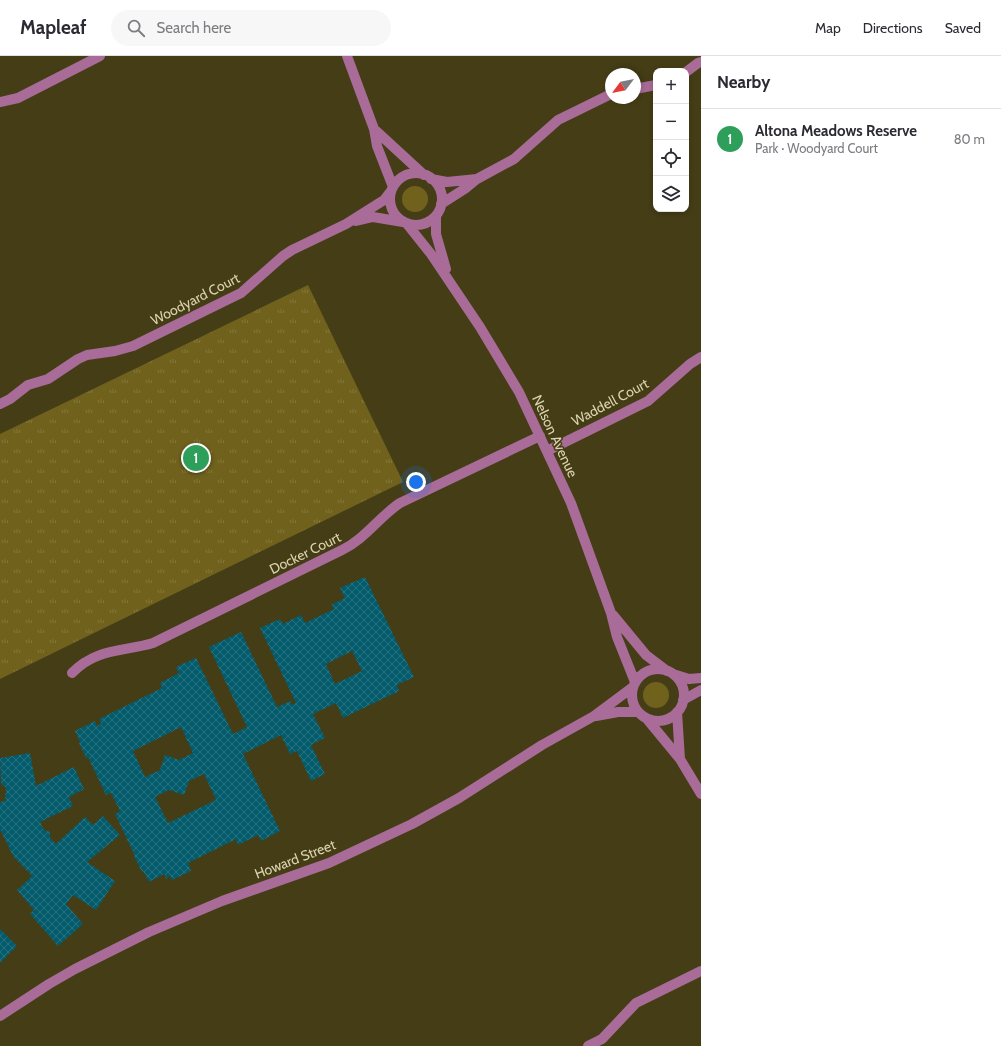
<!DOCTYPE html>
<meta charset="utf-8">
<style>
:root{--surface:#fff;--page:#f7f7f7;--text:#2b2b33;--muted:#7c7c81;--line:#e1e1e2;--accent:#62678d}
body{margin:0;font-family:Cabin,sans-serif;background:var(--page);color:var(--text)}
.controls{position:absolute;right:12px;top:12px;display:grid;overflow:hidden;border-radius:8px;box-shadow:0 2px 6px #0003}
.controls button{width:36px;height:36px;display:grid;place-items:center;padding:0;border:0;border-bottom:1px solid var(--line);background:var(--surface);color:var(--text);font:20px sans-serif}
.compass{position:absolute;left:605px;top:12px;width:36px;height:36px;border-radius:50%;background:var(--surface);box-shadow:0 2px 6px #0003;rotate:238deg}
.you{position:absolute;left:416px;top:426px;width:14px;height:14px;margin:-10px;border:3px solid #fff;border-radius:50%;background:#1a73e8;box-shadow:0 0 0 6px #1a73e833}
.badge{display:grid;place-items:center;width:26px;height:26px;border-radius:50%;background:var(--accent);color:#fff;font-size:13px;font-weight:700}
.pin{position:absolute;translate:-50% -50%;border:2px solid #fff;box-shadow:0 1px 4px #0006}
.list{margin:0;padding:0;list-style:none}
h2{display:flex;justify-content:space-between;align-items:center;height:52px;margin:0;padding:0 16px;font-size:17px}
h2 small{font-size:13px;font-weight:400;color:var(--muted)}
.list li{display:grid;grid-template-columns:26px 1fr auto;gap:12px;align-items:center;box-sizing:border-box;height:60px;padding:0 16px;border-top:1px solid var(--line)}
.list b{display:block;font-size:15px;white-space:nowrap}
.list p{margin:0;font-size:13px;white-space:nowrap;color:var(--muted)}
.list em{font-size:13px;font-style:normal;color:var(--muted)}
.icon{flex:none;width:22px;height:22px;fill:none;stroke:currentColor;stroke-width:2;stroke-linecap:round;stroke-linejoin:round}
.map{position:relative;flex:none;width:701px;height:990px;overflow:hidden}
header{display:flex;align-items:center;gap:24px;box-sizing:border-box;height:56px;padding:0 20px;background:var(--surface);border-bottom:1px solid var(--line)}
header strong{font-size:19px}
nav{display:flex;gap:22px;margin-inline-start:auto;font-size:14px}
.search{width:280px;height:36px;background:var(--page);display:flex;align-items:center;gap:10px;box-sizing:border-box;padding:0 14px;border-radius:22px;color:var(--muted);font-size:15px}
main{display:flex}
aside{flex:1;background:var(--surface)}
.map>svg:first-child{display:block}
.park{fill:url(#park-tufts)}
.garden{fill:#70621d}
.building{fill:url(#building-cross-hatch);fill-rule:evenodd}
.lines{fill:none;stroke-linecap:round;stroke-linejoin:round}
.minor{stroke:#a96c98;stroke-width:10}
.labels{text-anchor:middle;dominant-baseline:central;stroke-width:3;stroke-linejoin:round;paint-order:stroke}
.street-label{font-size:14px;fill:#dbd3b0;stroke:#453d16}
</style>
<header>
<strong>Mapleaf</strong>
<div class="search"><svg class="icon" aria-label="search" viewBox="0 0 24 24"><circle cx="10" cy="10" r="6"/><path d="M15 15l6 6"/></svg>Search here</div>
<nav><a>Map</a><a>Directions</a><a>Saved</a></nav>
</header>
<main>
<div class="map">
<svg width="701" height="990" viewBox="0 0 701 990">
<defs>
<pattern id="park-tufts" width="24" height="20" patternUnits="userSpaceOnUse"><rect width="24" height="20" fill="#70621d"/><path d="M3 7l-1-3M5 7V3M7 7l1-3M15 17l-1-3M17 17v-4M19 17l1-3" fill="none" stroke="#84783b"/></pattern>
<pattern id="building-cross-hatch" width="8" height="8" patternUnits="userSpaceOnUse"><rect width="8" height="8" fill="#035b6c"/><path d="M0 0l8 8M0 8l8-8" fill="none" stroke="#27727e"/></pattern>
</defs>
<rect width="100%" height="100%" fill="#453d16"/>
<!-- park -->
<path class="park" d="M308,229l95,197 -403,197v-245z"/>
<!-- garden -->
<path class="garden" d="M402 143a13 13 0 1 1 26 0a13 13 0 1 1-26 0Z
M643 639a13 13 0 1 1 26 0a13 13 0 1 1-26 0Z"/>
<!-- building -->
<path class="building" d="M365,521l49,100 -17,8 2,6 -56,27 -7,-15 -23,11 12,24 -14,7 14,29 -14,7 -14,-30 -7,3 -9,-19 -38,19 37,77 -19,10 -3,-6 -20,10 -2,-6 -48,24 3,8 -19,9 -2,-4 -4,3 -2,-5 -15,8 -6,-11 -1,1 -8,-16h1l-20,-42 5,-3 -9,-18 -5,2 -18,-38 -2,1 -7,-15 1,-1 -5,-11 20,-10 2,5 4,-2 -2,-5 63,-31 -2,-5 19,-10 -3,-6 20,-9 37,76 14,-7 -38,-80 32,-15 36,75 13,-6 2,4 4,-2 -36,-75 20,-9 3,5 18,-9 4,8 29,-14 -3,-4 14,-7 -5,-10zM352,595l10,20 -27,13 -9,-20zM181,671l12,26 -14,7 -14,-5 -5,15 -15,7 -12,-26zM204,718l12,26 -48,23 -13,-26 14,-7 15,5 5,-14z
M30,697l6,33 38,-19 10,22 -15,8 4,9 -33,16 4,8 6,2v6l6,6 29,-27 8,8 10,-9 17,19 -33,27 28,19 -19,29 -23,-15 -7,9 17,20 -25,22 -28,-32 4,-4 -17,-20 15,-14 -19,-20 -12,-25h-1v-29l5,-1 1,-13 -5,-4 -1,-26z
M0,873l17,17 -17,17z"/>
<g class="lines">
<!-- minor -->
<path class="minor" d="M347,0l27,73 3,17 16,41
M686,16l12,-9 3,-1
M635,33l21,-4
M0,46l18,-4 82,-42
M374,73l50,46
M390 143a26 26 0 1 1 52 0a26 26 0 1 1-52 0Z
M431,123l16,3 30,-3
M441,148l25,-16 11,-9 37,-20 44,-39 53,-26
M436,160v18l10,35
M356,165l17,-4 30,5
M407,168l24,30 49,73 39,65 52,111 40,110 6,24 18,45
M0,348l10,-5 18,-14 20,-6 30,-20 9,-4 28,-4 18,-5 108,-53 42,-37 9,-6 54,-26 38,-24 7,-9
M547,395l101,-50 42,-37 11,-7
M613,559l33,40 21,16
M632 639a26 26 0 1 1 52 0a26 26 0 1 1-52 0Z
M72,617c24,-25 51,-21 81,-30l189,-93c23,-11 37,-33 58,-47l140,-67
M673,618l16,5 12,-1
M683,644l18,-10
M677,656l3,47
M596,660l22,-4h20
M647,663l33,40 21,35
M0,960l49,-32 26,-15 74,-37 73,-31 107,-38 83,-39 47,-26 83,-53 52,-29 39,-29
M588,990l14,-7 34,-36 65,-32"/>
</g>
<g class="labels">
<!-- street labels -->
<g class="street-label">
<text transform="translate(195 243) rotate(-27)">Woodyard Court</text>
<text transform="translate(610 346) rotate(-28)">Waddell Court</text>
<text transform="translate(555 380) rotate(65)">Nelson Avenue</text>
<text transform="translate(305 497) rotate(-26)">Docker Court</text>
<text transform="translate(295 803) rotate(-21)">Howard Street</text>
</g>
</g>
</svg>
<div class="controls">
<button>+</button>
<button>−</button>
<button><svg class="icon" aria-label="locate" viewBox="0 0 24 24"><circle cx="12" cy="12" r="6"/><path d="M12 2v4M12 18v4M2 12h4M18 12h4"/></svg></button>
<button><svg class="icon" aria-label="layers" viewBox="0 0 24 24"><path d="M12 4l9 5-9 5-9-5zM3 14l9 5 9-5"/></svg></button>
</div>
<svg class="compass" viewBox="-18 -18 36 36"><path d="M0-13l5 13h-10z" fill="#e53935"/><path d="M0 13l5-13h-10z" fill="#7c7c81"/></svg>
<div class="you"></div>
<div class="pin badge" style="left:196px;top:402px;background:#2e9e5b">1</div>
</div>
<aside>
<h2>Nearby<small></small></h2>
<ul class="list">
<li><span class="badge" style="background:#2e9e5b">1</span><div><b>Altona Meadows Reserve</b><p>Park · Woodyard Court</p></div><em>80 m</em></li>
</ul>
</aside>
</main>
